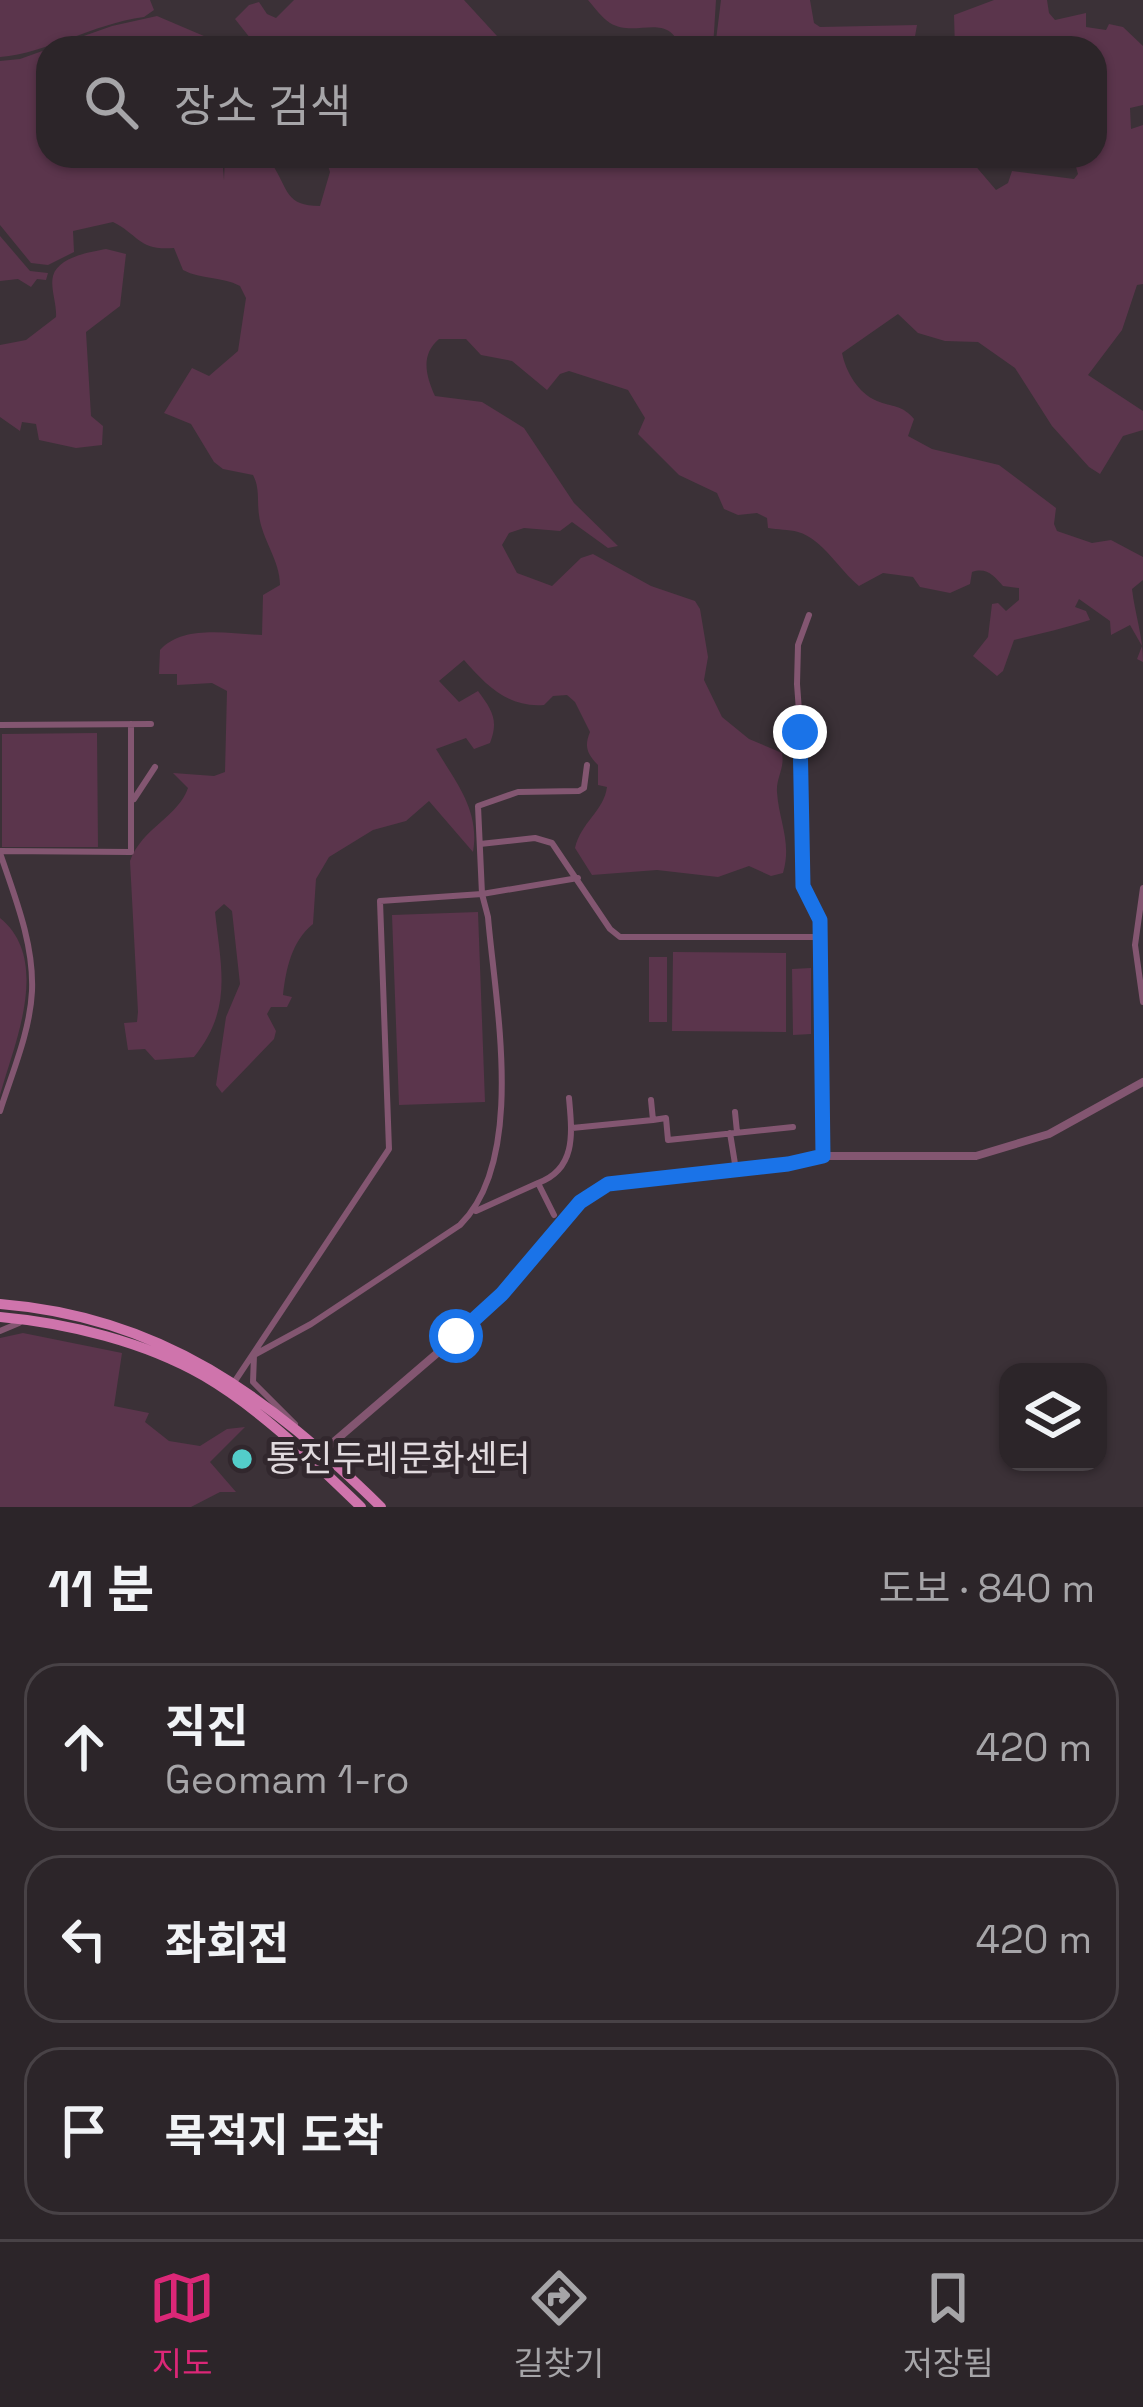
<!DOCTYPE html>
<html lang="ko">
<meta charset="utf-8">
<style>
:root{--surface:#2c2529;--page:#342d31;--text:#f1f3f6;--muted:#a6a5a8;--line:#484246;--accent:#db2777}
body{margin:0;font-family:"Space Grotesk","Noto Sans KR",sans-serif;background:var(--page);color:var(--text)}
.controls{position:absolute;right:36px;bottom:36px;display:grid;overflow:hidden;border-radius:24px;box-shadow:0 3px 9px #0004}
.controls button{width:108px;height:108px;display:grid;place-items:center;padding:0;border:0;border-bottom:3px solid var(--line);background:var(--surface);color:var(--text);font:60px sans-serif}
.stop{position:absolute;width:36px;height:36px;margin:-27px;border:9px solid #1a73e8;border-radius:50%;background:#fff}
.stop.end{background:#1a73e8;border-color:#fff;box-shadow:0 3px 12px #0008}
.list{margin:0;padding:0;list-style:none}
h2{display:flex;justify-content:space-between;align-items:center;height:156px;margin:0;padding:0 48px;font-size:51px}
h2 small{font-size:39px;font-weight:400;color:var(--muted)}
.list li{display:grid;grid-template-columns:78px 1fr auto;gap:36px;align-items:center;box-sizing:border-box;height:168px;margin:0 24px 24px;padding:0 24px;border:3px solid var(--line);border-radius:36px}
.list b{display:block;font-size:45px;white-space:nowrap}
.list p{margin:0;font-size:39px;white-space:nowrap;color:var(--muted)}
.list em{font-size:39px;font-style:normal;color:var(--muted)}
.icon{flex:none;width:66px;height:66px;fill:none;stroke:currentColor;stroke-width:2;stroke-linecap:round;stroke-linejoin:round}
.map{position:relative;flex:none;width:1143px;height:1507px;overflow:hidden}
.search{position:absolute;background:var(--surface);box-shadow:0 3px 9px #0004;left:36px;right:36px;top:36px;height:132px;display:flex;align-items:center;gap:30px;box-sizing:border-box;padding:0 42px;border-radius:36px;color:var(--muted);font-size:45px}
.sheet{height:732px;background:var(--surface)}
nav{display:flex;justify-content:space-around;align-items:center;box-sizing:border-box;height:168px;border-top:3px solid var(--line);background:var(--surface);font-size:33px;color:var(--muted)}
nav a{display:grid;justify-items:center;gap:6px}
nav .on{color:var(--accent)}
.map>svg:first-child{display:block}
.green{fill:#5b354c}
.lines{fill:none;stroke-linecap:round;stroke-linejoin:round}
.minor{stroke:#835671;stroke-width:6}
.tertiary{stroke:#835671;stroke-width:8}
.primary{stroke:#cf74ac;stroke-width:10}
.route{stroke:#1a73e8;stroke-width:15}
.poi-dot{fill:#53cdca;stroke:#31272d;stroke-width:4.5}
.labels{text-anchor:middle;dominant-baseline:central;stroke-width:10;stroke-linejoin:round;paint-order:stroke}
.poi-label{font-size:36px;fill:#e1dade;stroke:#31272d;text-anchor:start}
</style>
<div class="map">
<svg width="1143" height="1507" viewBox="0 0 1143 1507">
<rect width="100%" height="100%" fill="#3b3137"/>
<!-- green -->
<path class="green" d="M0,0h150l4,10 -10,7c-52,7 -96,36 -144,40z
M294,0h170l44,48h-250l-23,-29 14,-14 10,-3 8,12 9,4z
M588,0h128l-3,48h-32c-14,-38 -45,-9 -71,-25 -8,-5 -16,-16 -22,-23z
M721,0h89l4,23 6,4 97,-2 -4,23h-198z
M994,0h53l2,13 6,7 31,-7v14l20,3 3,-6 14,3 20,19v59l-13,3 1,21 12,-4v159l-6,1 -15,45 -34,45 55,36v19l-20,6 -23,38 -11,-7 -37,-41 -37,-58 -37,-26 -33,-1 -27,-8 -20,-19 -56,39c4,19 16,40 35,48 15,6 26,4 37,18l-6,17 24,13 67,16 57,43 -2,16 3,7 35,12 19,-3 32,17v23l-11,9c3,26 11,46 11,73l-6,-3 5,-13 -12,-21 -19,10 -1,-14 -31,-22 -4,8 11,4 4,9c-25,8 -50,14 -76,20l-11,31 -6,5 -24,-20 15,-19 4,-33 6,-1 8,8 13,-11v-12l-16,-2c-9,-10 -16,-19 -31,-14l-2,12 -20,9 -30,-6 -7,-10 -30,-4 -24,13c-20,-16 -36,-47 -61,-54 -10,-3 -20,-2 -30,-4l-1,-10 -10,-5 -19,2 -14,-6 -7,-16 -38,-18 -41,-41 7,-16 -17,-28 -59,-19 -9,3 -13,16 -35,-29 -31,-6 -15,-16h-27c-19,16 -13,37 -4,57l47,6 42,26 50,75 44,43 -10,2 -36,-26 -12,9 -36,-3 -15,5 -7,12 15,28 35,13 29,-28 12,-4 58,32 44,15 5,8 8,48 -4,23 18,37 27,22 33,14c3,15 -6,25 -5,39 2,30 15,50 6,81l-12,3 -22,-10 -31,11 -61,-7 -65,5 -17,-27c6,-26 29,-37 32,-61l-9,-2v-20c-11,-11 -14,-19 -8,-33l-15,-30 -8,-7 -14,1 -9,9c-36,3 -58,-20 -80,-45l-25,21 20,21 19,-11c14,19 21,29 12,52l-16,6 -8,-11 -30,11c21,35 44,62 37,103l-44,-51 -23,20 -33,9 -44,27 -13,22 -3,45c-21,17 -27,44 -30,71l9,2 -5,10h-16l-4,7 9,17 -2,8 -52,54 -6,-8 10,-68 14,-33 -8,-73 -8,-7 -9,8c6,56 18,97 -21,145l-39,3 -10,-11 -17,1 -4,-27 13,-1 1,-10 -8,-151c12,-33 49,-45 58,-73l-15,-15 41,3 11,-4 2,-81 -15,-8 -35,2v-11h-18l1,-24c24,-26 69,-16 102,-15l1,-40 17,-10c0,-25 -18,-45 -21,-70 -2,-14 1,-27 -6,-40l-30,-6 -9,-7 -23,-38 -27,-11 28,-45 17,8 29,-25 8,-53 -6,-12c-19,-10 -38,-6 -57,-16l-9,-22c-35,3 -35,-13 -61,-26l-40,9 1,21 -26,13 -17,-2 -31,-38v-164l20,-2 28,-10v107h129l-10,5 1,6 25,-11h29l2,24 1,-24h63l-16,8c17,26 13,42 48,42l10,-34 -5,-16h642l29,34 12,-7 4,-12 62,8 4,-5 -5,-18h22v-108h-140l-1,-33z
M157,16l75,32h-182l62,-22z
M0,236l30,35 18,2 -2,7 -9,-1 -6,8 -13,-8 -18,2z
M106,249l20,5 -6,52 -34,26 5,84 12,10 -1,19 -26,3 -37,-8 -3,-16 -14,-2 -2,9 -20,-14v-72l26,-5 30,-23c1,-13 -6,-29 -3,-41 5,-19 37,-24 53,-27z
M97,733l1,114h-96v-113z
M478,912l7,190 -86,3 -7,-190z
M0,918c52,42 14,126 0,177z
M673,952l113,1v79l-114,-1z
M649,957h18v65h-18z
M811,968v66l-18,1 -1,-66z
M23,1333l99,20 -8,53 35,7 -4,9 24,19 31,5 27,-17 18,-2 -35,35 26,30h-16l-29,15h-191v-169z"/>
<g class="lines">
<!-- minor -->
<path class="minor" d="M809,615l-11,30 -1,39 7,94 -1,109 17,33 3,236
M0,725l151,-1
M134,799l21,-32
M480,844l55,-6 17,5 58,86 10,8h200
M0,851l131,1v-128
M0,853c15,44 34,91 32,138 -2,41 -20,82 -32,120
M1143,888l-8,57 8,57
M735,1112l2,20
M653,1120l13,-2 2,22 125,-13
M572,1128l81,-8 -2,-20
M730,1133l6,37
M538,1183c39,-14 34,-51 31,-85
M476,1211l62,-28 16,32
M0,1331l19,-8
M233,1384l156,-235 -9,-248 102,-7 96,-16
M295,1424l-42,-42 1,-27 57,-31 149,-99c67,-66 35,-223 28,-308l-6,-23 -4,-88 40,-14 61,-1 5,-3 3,-23"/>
<!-- tertiary -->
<path class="tertiary" d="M322,1452l155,-133 103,-117 28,-17 180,-21 35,-8h153l73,-22 94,-52"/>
<!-- primary -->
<path class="primary" d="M0,1304c163,13 268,93 381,203
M0,1317c68,6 145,25 204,59 58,34 109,85 157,131"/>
</g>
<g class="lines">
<!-- route -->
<path class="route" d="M456,1336l46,-42 78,-92 28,-18 180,-20 35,-8 -3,-236 -17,-34 -3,-154"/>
</g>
<!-- markers -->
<circle class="poi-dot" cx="242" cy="1459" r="12"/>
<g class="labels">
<!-- poi labels -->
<g class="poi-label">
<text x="266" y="1459">통진두레문화센터</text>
</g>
</g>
</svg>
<div class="controls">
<button><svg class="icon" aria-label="layers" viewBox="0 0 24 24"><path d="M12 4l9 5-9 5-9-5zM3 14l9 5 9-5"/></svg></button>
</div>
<div class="stop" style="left:456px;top:1336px"></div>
<div class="stop end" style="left:800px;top:732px"></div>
<div class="search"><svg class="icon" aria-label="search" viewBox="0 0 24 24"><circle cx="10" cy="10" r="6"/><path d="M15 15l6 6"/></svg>장소 검색</div>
</div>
<section class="sheet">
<h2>11 분<small>도보 · 840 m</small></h2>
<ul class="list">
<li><svg class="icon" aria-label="ahead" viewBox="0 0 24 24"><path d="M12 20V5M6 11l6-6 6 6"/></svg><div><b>직진</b><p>Geomam 1-ro</p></div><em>420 m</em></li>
<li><svg class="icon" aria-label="left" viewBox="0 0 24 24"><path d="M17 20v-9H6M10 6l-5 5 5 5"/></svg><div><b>좌회전</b></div><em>420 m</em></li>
<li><svg class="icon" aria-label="arrive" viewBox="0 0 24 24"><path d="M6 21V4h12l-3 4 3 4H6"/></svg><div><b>목적지 도착</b></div></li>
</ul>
</section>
<nav>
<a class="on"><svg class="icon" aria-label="map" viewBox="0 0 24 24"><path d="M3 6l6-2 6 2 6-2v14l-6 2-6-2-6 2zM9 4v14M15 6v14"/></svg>지도</a>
<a><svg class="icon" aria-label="directions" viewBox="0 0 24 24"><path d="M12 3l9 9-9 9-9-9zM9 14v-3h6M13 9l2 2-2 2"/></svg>길찾기</a>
<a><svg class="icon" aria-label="saved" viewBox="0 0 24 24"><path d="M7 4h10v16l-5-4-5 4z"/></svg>저장됨</a>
</nav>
